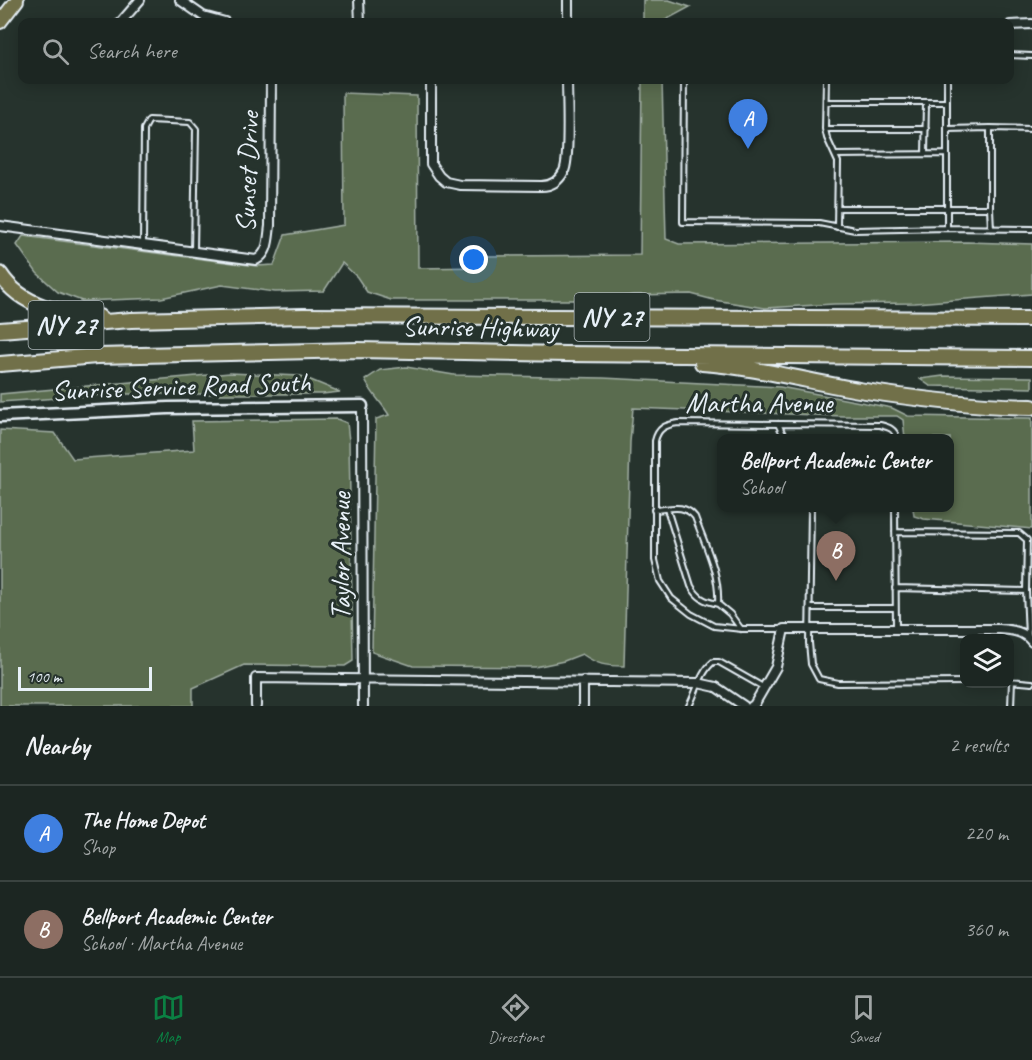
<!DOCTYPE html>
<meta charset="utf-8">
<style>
:root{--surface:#1c2622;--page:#29322f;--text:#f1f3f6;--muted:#a0a5a5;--line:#3a4340;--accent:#0b8043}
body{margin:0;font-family:Caveat,sans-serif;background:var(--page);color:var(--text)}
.controls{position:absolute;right:18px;bottom:18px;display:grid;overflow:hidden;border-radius:12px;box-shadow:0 3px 15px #0003}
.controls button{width:54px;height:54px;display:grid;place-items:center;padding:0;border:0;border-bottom:2px solid var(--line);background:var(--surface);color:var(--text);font:30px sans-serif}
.scale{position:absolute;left:18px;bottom:15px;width:134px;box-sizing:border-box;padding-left:6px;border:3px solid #e8f1f8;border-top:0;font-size:16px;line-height:21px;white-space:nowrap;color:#e8f1f8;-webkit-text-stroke:4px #26332d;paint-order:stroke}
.you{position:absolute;left:474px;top:260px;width:21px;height:21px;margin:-15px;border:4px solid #fff;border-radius:50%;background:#1a73e8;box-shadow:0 0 0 9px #1a73e833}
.badge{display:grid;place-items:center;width:39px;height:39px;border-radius:50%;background:var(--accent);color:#fff;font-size:20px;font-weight:700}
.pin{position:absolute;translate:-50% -50px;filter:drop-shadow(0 2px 3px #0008)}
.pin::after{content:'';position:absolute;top:32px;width:21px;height:18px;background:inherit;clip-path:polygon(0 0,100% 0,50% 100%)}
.popup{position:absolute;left:717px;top:434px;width:237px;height:78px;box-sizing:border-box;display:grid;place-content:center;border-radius:12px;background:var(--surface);filter:drop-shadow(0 2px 4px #0005);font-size:20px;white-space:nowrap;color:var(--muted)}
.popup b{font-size:22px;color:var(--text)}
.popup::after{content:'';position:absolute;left:50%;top:100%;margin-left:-12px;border:12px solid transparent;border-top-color:var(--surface)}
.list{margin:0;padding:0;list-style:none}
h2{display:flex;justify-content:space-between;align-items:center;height:78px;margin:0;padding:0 24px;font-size:26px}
h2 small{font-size:20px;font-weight:400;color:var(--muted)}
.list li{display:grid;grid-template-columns:39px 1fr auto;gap:18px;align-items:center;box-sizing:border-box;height:96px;padding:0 24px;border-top:2px solid var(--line)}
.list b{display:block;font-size:22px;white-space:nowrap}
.list p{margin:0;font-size:20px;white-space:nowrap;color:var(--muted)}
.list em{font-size:20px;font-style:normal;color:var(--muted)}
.icon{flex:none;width:33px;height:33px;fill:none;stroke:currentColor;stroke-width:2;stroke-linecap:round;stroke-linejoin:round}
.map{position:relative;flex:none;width:1032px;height:706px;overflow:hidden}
.search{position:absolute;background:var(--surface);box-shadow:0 3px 15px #0003;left:18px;right:18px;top:18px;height:66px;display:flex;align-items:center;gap:15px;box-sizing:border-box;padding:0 21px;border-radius:12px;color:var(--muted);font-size:22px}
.sheet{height:270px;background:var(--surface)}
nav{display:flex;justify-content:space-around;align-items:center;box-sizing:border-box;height:84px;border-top:2px solid var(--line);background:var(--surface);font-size:16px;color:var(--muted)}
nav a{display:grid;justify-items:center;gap:3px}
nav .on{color:var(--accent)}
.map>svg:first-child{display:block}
.green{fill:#5a6c4f;stroke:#a1aea4;stroke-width:1.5}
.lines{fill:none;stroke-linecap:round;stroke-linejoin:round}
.lane-casing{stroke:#e8f1f8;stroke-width:8}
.street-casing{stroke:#e8f1f8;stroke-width:12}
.secondary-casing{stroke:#e8f1f8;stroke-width:15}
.primary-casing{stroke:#e8f1f8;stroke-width:16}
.highway-casing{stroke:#e8f1f8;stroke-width:18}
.lane{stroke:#26332d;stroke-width:4}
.street{stroke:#26332d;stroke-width:8}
.secondary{stroke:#26332d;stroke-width:10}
.primary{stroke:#71704a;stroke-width:12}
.highway{stroke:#71704a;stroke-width:14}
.labels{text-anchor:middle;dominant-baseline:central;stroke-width:6;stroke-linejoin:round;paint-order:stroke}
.shield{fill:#26332d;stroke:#aeb8bb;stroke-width:1.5}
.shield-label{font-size:27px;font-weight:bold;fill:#e8f1f8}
.street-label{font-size:28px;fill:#e8f1f8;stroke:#26332d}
</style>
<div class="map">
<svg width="1032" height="706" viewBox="0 0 1032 706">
<rect width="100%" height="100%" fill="#26332d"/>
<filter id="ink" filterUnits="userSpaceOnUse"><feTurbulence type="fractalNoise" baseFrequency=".0167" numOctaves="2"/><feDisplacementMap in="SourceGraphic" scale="12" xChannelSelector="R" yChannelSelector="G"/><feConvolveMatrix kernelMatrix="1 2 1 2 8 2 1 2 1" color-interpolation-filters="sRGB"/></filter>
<g filter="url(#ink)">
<!-- green -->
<path class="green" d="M643,0h26l21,7 -28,15h-19z
M642,80h20l4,159 13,5 288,-2 65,2v50l-117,9 -81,1 -69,4 -51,-8 -23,-6 -58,1 -31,5h-211l-24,-8 -10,-15 -15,-14 -18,28 -49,1 -53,-7 -61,13 -79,3 -24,-9 -21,-19 -20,-28 6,-9 234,30 17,-1 11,-30 59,-10 -1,-132 74,3 1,172 65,-1 2,-11 155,-1z
M406,367l48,8 149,3 177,9 112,21 16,8 124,2v111l-108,-10 -10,-3 -1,-8h37v-70h-45l-2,-18 -6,-4h-54l-210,-8 -3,34 -6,224c-19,0 -26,-1 -42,-12l-18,7 -29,6 -122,-1 -41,-14 4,-233 13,-4c-7,-12 -18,-22 -24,-35l15,-10z
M230,373l71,3 39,16 -18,2h-203l-119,8v-8z
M943,376l89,1v11l-102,-2 -10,-7z
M337,419l10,4 2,18 4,220 -8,5 -101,-1 -51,23v18h-193v-276l55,3 18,26 121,-9 -2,-29z"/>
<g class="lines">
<!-- lane casing -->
<g class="lane-casing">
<path id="lane" d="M1010,55l22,1
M684,80l-1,142 136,1 36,7 92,-2 85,1
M826,80l-1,49 2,9 11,24 -1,65
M826,102h121
M990,128l42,1
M825,129h101
M947,129l43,-1v80
M925,154l1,-51
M835,155l111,-1
M837,208h153l1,21
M947,228v-148
M143,244l1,-115 5,-9 41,2 6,7 -2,122
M778,424l7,14
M811,508l-2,135 2,21 8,15 19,4 126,-1
M895,508l1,121
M667,509l24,77c7,12 13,15 27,18
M654,510c16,-1 30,-7 41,7 10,28 25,56 23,87l12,10 11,15
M895,532l124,1 8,7 -1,51 -131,-3
M1026,591l2,45
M810,608h85
M784,629h-42l-28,-3 -23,-12 -20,-16 -11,-17 -5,-21v-119c3,-13 10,-16 23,-18l202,2c8,2 16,4 16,13
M1010,681l22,2
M689,706c8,-15 11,-33 24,-44h6l44,25
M1011,706l1,-25"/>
</g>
<!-- street casing -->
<g class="street-casing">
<path id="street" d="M180,0l23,16 22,6
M359,0l1,22
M568,0v22
M121,22l19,-22
M1010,25l22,-1
M431,80v84l8,12 7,6 14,3 81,1c11,0 18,-5 23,-15 6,-13 3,-74 3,-91
M0,226l256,34c13,-7 12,-21 14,-34l1,-146
M362,406l1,300
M256,706v-28l442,5 18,4 28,19
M583,706v-25
M752,706l2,-1 22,-38 8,-38h215c13,1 25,2 33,13"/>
</g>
<!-- secondary casing -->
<g class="secondary-casing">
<path id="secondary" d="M0,416l168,-8 194,-2"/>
</g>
<!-- primary casing -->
<g class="primary-casing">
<path id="primary" d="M0,22l17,-22"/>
</g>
<!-- highway casing -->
<g class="highway-casing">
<path id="highway" d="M0,274c22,34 61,39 99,43
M0,330l131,-10 172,-4 729,3
M702,363c53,4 105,18 157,27 57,9 115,16 173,17
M0,364l97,-8 261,-6 207,4 467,4"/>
</g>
<!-- lane -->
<use href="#lane" class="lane"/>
<!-- street -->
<use href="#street" class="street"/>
<!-- secondary -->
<use href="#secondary" class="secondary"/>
<!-- primary -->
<use href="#primary" class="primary"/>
<!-- highway -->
<use href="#highway" class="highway"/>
</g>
</g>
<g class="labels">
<!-- shield labels -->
<g class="shield">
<rect x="574.5" y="293" width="75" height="48" rx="4.5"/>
<rect x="28.5" y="301" width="75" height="48" rx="4.5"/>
</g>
<g class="shield-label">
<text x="612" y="317">NY 27</text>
<text x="66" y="325">NY 27</text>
</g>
<!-- street labels -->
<g class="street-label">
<text transform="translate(247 172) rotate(-88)">Sunset Drive</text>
<text transform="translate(480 327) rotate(1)">Sunrise Highway</text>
<text transform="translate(181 386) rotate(-2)">Sunrise Service Road South</text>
<text x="759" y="402">Martha Avenue</text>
<text transform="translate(340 556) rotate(-90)">Taylor Avenue</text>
</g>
</g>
</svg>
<div class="controls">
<button><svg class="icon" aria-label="layers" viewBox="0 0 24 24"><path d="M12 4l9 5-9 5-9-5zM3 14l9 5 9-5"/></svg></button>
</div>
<div class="scale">100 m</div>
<div class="you"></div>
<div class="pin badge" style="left:748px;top:149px;background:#3f7fe0">A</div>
<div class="pin badge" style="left:836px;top:581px;background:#8d6e63">B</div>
<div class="popup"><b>Bellport Academic Center</b>School</div>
<div class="search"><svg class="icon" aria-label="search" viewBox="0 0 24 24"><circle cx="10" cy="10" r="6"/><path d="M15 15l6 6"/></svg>Search here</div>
</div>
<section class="sheet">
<h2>Nearby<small>2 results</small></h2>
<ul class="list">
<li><span class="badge" style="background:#3f7fe0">A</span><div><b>The Home Depot</b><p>Shop</p></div><em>220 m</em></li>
<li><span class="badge" style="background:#8d6e63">B</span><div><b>Bellport Academic Center</b><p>School · Martha Avenue</p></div><em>360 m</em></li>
</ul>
</section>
<nav>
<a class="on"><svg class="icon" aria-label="map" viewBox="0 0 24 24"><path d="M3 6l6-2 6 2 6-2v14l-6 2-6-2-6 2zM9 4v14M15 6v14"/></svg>Map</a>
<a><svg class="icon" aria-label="directions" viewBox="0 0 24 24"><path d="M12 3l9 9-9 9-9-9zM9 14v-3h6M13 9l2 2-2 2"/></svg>Directions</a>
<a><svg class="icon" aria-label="saved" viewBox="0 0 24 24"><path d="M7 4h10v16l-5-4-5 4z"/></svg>Saved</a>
</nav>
